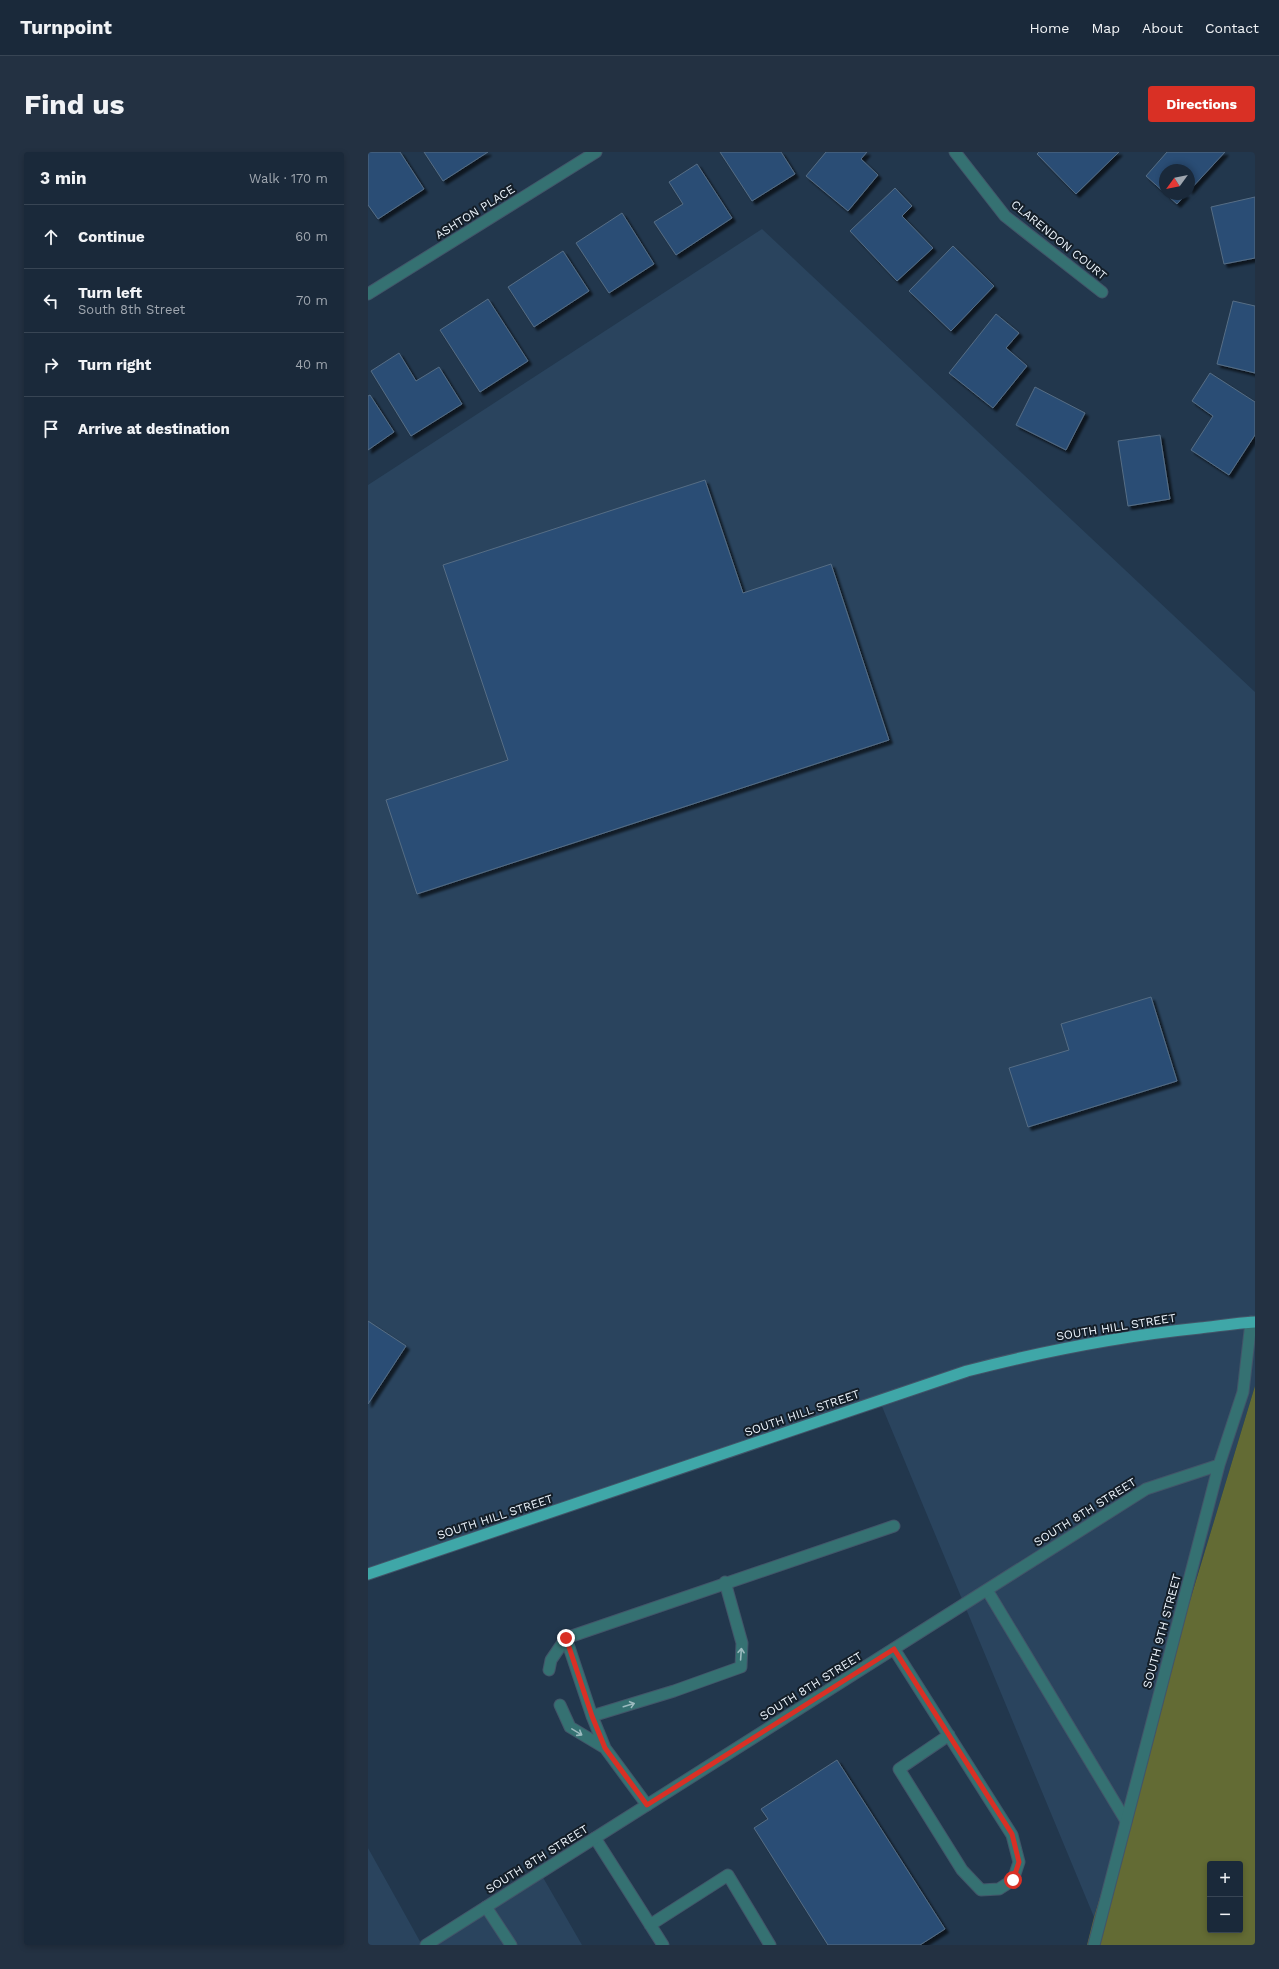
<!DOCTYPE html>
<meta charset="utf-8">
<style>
:root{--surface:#1a293a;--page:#233142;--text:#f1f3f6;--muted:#9fa6af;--line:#384554;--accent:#d93025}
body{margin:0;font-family:"Work Sans",sans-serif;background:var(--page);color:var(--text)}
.controls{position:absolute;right:12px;bottom:12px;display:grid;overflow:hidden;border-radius:4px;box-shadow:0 2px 6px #0003}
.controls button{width:36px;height:36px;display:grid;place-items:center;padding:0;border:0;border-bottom:1px solid var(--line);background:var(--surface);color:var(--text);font:20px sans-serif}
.compass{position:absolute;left:791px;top:12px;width:36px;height:36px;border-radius:50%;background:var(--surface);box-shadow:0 2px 6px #0003;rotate:237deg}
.stop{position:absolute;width:12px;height:12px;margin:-9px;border:3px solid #d93025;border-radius:50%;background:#fff}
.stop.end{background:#d93025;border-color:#fff;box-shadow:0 1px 4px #0008}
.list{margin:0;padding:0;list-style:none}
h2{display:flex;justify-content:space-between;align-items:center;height:52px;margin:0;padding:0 16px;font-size:17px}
h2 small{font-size:13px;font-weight:400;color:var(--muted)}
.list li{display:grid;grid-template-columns:26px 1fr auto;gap:12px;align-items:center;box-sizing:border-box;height:64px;padding:0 16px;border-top:1px solid var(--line)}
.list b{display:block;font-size:15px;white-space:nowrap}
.list p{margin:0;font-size:13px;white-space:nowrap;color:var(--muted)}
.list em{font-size:13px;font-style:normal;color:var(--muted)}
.icon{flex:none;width:22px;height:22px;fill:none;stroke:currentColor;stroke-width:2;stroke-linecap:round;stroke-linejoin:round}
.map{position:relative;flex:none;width:887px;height:1793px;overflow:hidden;border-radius:4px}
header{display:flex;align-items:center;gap:24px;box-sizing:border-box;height:56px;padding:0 20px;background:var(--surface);border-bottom:1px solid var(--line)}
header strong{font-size:19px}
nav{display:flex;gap:22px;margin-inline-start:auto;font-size:14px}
.intro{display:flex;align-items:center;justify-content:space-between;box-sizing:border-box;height:96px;padding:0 24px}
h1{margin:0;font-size:28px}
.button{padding:10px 18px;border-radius:4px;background:var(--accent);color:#fff;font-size:14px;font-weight:700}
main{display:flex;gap:24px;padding:0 24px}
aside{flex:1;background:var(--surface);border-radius:4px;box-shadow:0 2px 6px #0003}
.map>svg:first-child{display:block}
.built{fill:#2a445e}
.forest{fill:#636b34;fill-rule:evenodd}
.building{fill:#294e75;stroke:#566d85;filter:url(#shadow)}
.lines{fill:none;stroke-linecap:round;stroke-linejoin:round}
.service-casing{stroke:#425569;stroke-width:13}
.minor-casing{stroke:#425569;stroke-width:13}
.primary-casing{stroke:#425569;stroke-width:13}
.service{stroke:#357172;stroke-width:11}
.minor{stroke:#357172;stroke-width:11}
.primary{stroke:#3fa7a8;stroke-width:11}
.oneway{stroke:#9ababe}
.route{stroke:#d93025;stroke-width:5}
.labels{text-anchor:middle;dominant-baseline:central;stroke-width:4;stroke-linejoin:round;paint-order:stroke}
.street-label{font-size:12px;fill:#edf5fd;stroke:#141e28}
</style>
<header>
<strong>Turnpoint</strong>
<nav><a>Home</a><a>Map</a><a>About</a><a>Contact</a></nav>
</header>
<div class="intro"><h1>Find us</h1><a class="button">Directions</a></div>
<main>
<aside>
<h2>3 min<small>Walk · 170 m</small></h2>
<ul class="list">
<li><svg class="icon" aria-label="ahead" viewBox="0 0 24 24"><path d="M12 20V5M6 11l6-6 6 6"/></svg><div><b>Continue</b></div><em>60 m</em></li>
<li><svg class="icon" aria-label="left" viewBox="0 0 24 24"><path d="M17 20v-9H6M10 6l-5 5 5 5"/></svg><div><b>Turn left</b><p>South 8th Street</p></div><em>70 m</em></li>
<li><svg class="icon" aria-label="right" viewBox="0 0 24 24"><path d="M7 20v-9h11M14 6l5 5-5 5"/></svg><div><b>Turn right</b></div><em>40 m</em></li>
<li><svg class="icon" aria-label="arrive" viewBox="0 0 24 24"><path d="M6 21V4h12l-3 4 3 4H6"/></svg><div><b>Arrive at destination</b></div></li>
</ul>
</aside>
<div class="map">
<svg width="887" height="1793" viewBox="0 0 887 1793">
<defs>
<filter id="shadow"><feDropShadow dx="3.5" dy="3.5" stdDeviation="1" flood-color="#0009"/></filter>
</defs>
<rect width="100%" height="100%" fill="#22374d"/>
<!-- built -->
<path class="built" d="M394,77l493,463v694l-161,531 -213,-513 -513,174v-1093z
M0,1696l54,97h-54z
M173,1722l41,71h-150z"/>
<!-- forest -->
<path class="forest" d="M887,1234v559h-168l7,-28zM842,1712h30v66h-30z"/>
<!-- building -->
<path class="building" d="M0,0h32l24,37 -46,30 -10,-14z
M56,0h64l-45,29z
M352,0h61l14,22 -43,27z
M458,0h41l-6,7 17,16 -30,36 -42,-35z
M671,0h80l-43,42 -39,-40z
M799,0h58l-36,39v-21h-24v23l-19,-17z
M329,12l35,54 -56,37 -22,-33 29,-18 -14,-22z
M527,36l17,18 -10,10 31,32 -36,33 -47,-50z
M798,42h20l-9,10z
M887,45v61l-31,6 -13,-57z
M254,61l32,51 -45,29 -33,-50z
M585,94l41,40 -43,45 -42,-40z
M195,99l26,40 -55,36 -26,-40z
M120,147l40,62 -48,31 -40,-62z
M865,149l22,5v67l-38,-9z
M628,162l23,19 -13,15 21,18 -34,42 -44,-35z
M31,201l17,28 23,-14 23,37 -51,32 -40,-65z
M842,221l45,29v33l-26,40 -38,-25 22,-34 -21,-15z
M667,235l50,26 -19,37 -50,-25z
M2,243l24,37 -26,18v-54z
M792,283l10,64 -42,7 -10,-65z
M337,328l38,113 88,-29 58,176 -472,154 -31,-94 122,-40 -65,-195z
M783,845l26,84 -149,46 -19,-59 60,-18 -8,-26z
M0,1169l38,25 -38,58z
M469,1608l108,169 -25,16h-92l-74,-117 14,-9 -7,-10z"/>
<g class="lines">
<!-- service casing -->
<g class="service-casing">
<path id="service" d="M619,1438l139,231
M526,1497l118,186 7,27 -6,18 -14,9 -18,1 -19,-20 -63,-101 50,-34
M181,1518l2,-10 15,-22
M192,1553l10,22 35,21
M224,1564l82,-25 67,-24 1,-24 -17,-61
M279,1653l-42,-57 -13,-32 -26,-78 328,-112
M227,1686l68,107
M118,1755l25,38
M282,1773l78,-50 42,70"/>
</g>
<!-- minor casing -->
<g class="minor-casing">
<path id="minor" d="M587,0l50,64 97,76
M0,142l228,-142
M58,1793l720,-456 73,-24
M726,1793l125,-480 24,-73 8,-70"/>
</g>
<!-- primary casing -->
<g class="primary-casing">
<path id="primary" d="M0,1422l599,-203c77,-20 154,-35 233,-43 18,-2 37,-5 55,-6"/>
</g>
<!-- service -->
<use href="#service" class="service"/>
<!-- minor -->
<use href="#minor" class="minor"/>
<!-- primary -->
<use href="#primary" class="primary"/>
</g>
<!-- one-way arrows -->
<defs><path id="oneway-shaft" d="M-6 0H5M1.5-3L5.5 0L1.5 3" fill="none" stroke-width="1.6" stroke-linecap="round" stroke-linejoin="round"/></defs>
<g class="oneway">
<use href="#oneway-shaft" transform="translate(373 1502) rotate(-86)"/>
<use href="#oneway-shaft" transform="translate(261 1553) rotate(-17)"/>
<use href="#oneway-shaft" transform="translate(209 1580) rotate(31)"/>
</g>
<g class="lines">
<!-- route -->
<path class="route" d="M198,1486l26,78 13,32 42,57 247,-156 118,185 7,28 -6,18"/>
</g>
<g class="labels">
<!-- street labels -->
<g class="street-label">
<text transform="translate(107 60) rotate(-32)">ASHTON PLACE</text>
<text transform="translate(691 88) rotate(39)">CLARENDON COURT</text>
<text transform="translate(748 1175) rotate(-9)">SOUTH HILL STREET</text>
<text transform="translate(434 1261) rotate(-19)">SOUTH HILL STREET</text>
<text transform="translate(717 1360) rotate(-32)">SOUTH 8TH STREET</text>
<text transform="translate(127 1365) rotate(-18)">SOUTH HILL STREET</text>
<text transform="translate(794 1479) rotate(-75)">SOUTH 9TH STREET</text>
<text transform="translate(443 1534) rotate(-32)">SOUTH 8TH STREET</text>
<text transform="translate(169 1707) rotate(-32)">SOUTH 8TH STREET</text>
</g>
</g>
</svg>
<div class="controls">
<button>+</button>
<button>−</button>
</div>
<svg class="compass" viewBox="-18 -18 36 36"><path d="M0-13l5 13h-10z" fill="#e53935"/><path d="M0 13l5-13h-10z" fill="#9fa6af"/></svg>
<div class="stop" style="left:645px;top:1728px"></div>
<div class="stop end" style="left:198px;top:1486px"></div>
</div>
</main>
